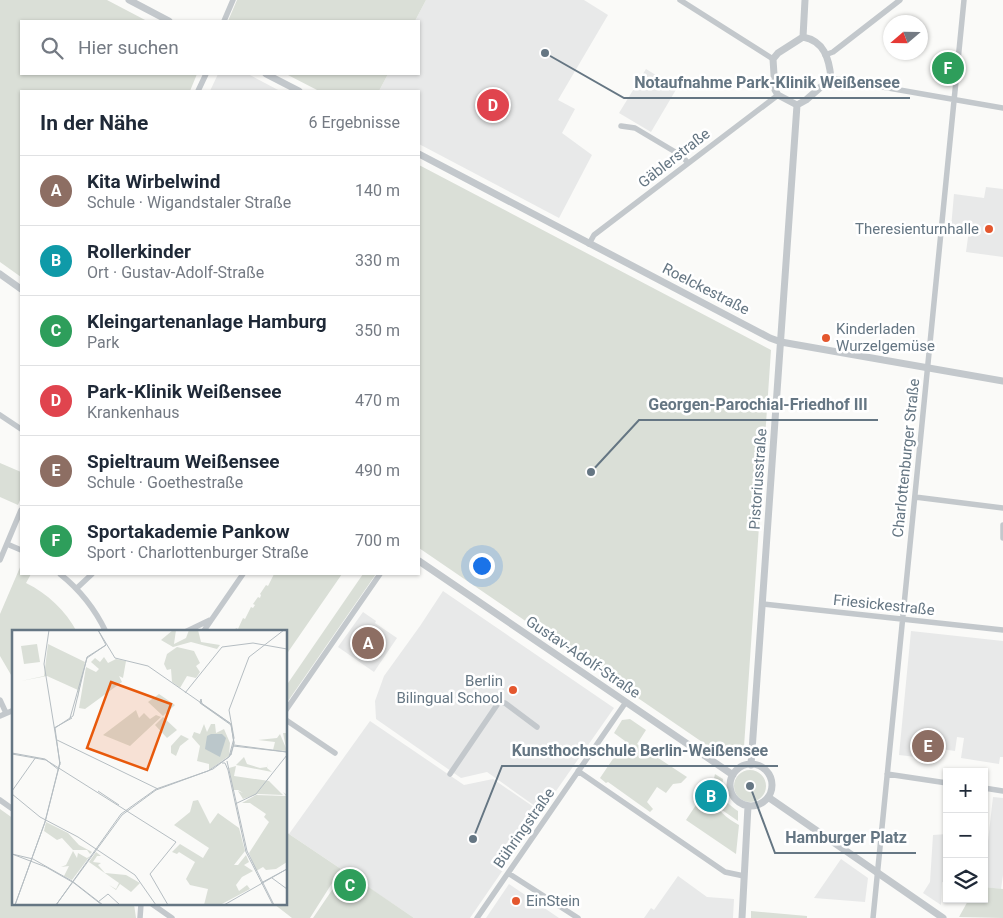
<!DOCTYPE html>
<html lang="de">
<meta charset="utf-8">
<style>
:root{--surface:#fff;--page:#f6f6f7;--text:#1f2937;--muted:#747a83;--line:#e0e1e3;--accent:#e4572e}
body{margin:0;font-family:Roboto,sans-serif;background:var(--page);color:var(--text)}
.controls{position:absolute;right:15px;bottom:15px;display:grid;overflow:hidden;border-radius:0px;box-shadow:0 1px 4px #0004}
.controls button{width:45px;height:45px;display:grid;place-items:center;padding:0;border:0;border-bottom:1px solid var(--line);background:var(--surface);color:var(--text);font:25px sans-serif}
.compass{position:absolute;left:883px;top:15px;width:45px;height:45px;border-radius:50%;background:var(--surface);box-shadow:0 1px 4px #0004;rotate:250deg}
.you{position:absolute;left:481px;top:565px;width:18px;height:18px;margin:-12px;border:4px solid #fff;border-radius:50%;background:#1a73e8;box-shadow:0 0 0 8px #1a73e833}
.badge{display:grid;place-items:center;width:32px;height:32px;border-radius:50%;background:var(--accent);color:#fff;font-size:16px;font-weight:700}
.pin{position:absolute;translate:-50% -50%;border:2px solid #fff;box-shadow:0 1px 5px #0006}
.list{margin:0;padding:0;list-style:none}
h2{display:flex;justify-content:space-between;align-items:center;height:65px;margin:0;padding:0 20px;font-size:21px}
h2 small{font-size:16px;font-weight:400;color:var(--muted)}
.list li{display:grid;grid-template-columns:32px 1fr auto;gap:15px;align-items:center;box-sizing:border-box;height:70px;padding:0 20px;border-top:1px solid var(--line)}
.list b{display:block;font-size:19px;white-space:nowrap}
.list p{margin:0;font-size:16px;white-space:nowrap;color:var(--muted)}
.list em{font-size:16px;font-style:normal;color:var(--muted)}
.icon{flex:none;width:28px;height:28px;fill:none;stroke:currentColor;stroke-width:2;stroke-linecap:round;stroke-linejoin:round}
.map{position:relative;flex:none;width:1003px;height:918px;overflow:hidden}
.search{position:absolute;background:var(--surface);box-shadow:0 1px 4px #0004;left:20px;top:20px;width:400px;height:55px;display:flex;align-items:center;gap:12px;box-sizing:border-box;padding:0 18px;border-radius:0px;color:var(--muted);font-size:19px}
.panel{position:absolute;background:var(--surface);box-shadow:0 1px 4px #0004;left:20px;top:90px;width:400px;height:485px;border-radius:0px}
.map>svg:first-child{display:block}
.built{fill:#e8e9e9}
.green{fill:#dadfd7}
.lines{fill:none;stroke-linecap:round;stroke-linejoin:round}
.minor{stroke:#c3c8cc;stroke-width:5.5}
.tertiary{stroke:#c3c8cc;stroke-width:7}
.poi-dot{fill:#e4572e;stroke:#fff;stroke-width:2}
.labels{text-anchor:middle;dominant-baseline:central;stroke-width:5;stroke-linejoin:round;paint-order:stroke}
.street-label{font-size:15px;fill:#657683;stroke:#fff}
.poi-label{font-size:15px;fill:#657683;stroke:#fff;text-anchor:end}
.inset-road{fill:none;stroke:#b5bdc2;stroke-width:1}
.view{fill:#e8590c;fill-opacity:0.15;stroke:#e8590c;stroke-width:2.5}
.inset-edge{fill:none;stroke:#657683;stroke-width:2.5}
.leader{fill:none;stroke:#657683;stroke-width:2}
.callout-dot{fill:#657683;stroke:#fff;stroke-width:2}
.callout-label{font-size:16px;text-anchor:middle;font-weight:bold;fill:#657683;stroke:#fff;stroke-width:5;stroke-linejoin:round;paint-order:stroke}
</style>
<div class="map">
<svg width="1003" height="918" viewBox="0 0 1003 918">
<rect width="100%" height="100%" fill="#fafaf8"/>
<!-- built -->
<path class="built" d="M426,0h158l24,15 -50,85 17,9 -13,24 30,22 -33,63 -140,-74v-53h-40l9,-17h31v-53h-4z
M646,69l31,19 -26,44 -32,-19z
M218,74h30l32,17h-70z
M986,187l17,2v68l-37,-5 3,-22 -18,-2 3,-34 30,4z
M443,591l171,117 -72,103 -55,-39 -26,6 -85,-59 -1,-18 9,-25 36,-50z
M363,612l13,9 -1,2 22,15 -23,34 -36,-25z
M911,631l92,10v116h-3l-1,7 -38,-6 3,-20 -7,-1 -2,14 -21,-3 -1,11 -34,-4z
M370,721l94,64 29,-6 48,33 -38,53 2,2 -35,51h-56l-125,-84z
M993,797l10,1v77l-2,14 -17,-2v-47l4,1z
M947,834v49l-5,-1 -1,23 -18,-12 7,-11 3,-47z
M841,859l27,19 -3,24 -51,-4z
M678,876l29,21 27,2 -1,19h-89l7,-10 3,2z
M509,884l50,34h-73z"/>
<!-- green -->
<path class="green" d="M0,0h107l40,21h-126v53h176l-7,17h-169v186l-21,-15z
M237,0h189l-11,21h-187z
M286,74h102l-9,17h-60z
M419,165l352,185 -27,397 -11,4 -9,6 -305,-209z
M0,463l21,9v26l-3,7 -18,-8z
M21,565v9h10l-5,9c22,11 39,27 51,49h-63v48l-14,-24v-42z
M274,574h68l-56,81v-23h-52l2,-4 2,1 5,-11 2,1 6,-12 2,1 2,-3 -2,-1 5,-7 2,1 1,-3 -1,-1 6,-9 2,1z
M363,574h13l-90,130v-18z
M630,719l16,11 -9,14 50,33 -6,6 -8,1 -7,9 -9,-6 -10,15 6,7 -3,3 -42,-30 -2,1 -6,-5 25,-37 -11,-8 8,-13z
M734 786a16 16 0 1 1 32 0a16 16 0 1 1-32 0Z
M715,774l8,5 -1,8 3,10 -11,-3 -1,-11z
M702,796l3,2 7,-1c5,13 14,21 27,28l-3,29 -50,-34z
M715,797c13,3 12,7 23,14v10l-16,-11z
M0,809l14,10v85h120l2,14h-136z
M286,832l55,37 -31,49h-18l-18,-14h12z
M345,871l69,47h-101z
M984,887l19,2v29l-44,-1 10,-18h15z
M751,911l56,5v2h-56z"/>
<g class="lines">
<!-- minor -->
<path class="minor" d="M680,0l93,59
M224,21l9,-21
M825,55l8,-3 67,-52
M831,78l172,30
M198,91l8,-17
M621,126l14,2 47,28 6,7
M589,244l5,-9 184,-140
M0,415l21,14
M915,497l88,11
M1003,525v13
M7,544l14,6
M0,560l21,-50
M60,574c19,15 35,35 46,58
M77,588l15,-14
M763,604l240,26
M185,632l25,-12
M203,632l40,-58
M0,700l6,13
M286,710l94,-136
M0,716l14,-6
M286,720l49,33
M578,771l147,101 19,4
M450,774l49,-72 6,1 32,24
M887,774l60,9
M984,788l19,3
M0,800l14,10
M508,873l70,45
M152,904l20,14
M140,918l1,-14
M477,918l149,-216
M873,918l91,-918"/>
<!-- tertiary -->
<path class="tertiary" d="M129,0l40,21
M803,37c21,4 26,21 28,41l-25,22 -9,5 -19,-10 -3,-5 -2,-31 5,-6z
M803,37l2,-37
M266,74l33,17
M419,154l351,184 11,4 222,39
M0,274l21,15
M419,561l314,214
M730 785a21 21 0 1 1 42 0a21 21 0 1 1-42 0Z
M751,765l46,-660
M768,797l175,121
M742,918l6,-112"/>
</g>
<!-- markers -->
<g class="poi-dot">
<circle cx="989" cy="229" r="5"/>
<circle cx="826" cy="338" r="5"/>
<circle cx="513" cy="690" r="5"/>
<circle cx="516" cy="901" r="5"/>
</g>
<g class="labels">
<!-- street labels -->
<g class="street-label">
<text transform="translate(674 158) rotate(-38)">Gäblerstraße</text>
<text transform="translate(706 289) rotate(27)">Roelckestraße</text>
<text transform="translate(906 458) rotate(-84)">Charlottenburger Straße</text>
<text transform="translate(758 479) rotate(-86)">Pistoriusstraße</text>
<text transform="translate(884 605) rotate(6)">Friesickestraße</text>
<text transform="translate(583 657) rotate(34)">Gustav-Adolf-Straße</text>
<text transform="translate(524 828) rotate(-55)">Bühringstraße</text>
</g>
<!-- poi labels -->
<g class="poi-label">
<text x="979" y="229">Theresienturnhalle</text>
<text x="836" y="329" text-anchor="start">Kinderladen<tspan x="836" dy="17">Wurzelgemüse</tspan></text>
<text x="503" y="681">Berlin<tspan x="503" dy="17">Bilingual School</tspan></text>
<text x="526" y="901" text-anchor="start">EinStein</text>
</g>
</g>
<!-- overview -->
<g transform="translate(12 630)">
<rect width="275" height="275" fill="#fafaf8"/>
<path d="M161,0h3l-2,14 12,-6 3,-8h9l3,12 19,3 -3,4 -26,-7 -18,5 -12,-7zM25,14l3,18 -16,2 -3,-18zM36,14l37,18 -7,36v-8l-31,-14 -26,5 23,-5zM165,17l17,4 6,12 -4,3 4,6 -4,6 -9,-2 -7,12 -8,-6 -1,-13 -4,1 -3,-6 3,-10zM92,27l4,6 8,-4 10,2 -3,17 -4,-2 3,6 -37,27 -6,-1 7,-41 10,5 3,-3 -8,-7 4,-4 5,4zM147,64l16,11 -12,11 -15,-14zM124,80l3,8 5,-5 6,6 6,-4 5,2 -31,29 -27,-11zM151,87l14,13 -10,8 -12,-13zM192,94l3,8 4,-8h4l1,9 8,-4 6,14 -1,13 -20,14v-6l-12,-3 3,-15 -8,-9 2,-5 6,2zM271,103h3l1,7v11l-14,-1 2,-8 -17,-2 19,-2 3,-4 6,14zM169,105l8,4 -9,7 -4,10 -5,-3v-7zM232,127l3,7 13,4 7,-1 1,-5 -1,6 5,4 -36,-7zM224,136l-2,10 35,5 14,14 -25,-1 -15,5 -5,-8 5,2 -5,-3h-5l-4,-22zM271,162l4,3v67l-11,7 -10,1 -3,-3 -7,4 -7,-18 20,-31 -5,-5 2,-3 -16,-11h-8l14,-8 30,1zM186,170l12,24 8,-11 21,15 6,23 -11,14h4l8,-10 3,7 -5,3 9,6 -11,6 -6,8 3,6 8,-6 3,4 -30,16h-16l4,-16 -18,-4 -4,-6 9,-17 -16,-10 -2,2 -5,-2 8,-8 23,14 6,-10 -35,-23 16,-13 3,-11zM34,192l22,11 11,12 13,7 -2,2 -3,-4h-14l-11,-12 -5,2 -13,-9zM61,221l4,7 1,-5 9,5 3,-2 -18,24 -8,-4 5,-10 -8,1 5,-2zM84,222l5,4h-4l-4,6 8,1 -3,2 7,8 21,2 14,8 -9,9 -11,-8 -4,6 -7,-5 7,4 3,-6 -30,-21z" fill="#dadfd7"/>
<path d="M199,104h11l4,4 -6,19 -15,-8 2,-13z" fill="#bbc7cb"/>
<path class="inset-road" d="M86,0l17,28 33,8 82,57M173,63l37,-46 31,-4 34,6M58,88l17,-60 19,-13M42,98l18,-10M45,110l101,49M222,115l53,7M221,116l54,6M0,123l33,6 14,11M0,124l34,6 130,82 -26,32 18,31M215,131l20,90 27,54M210,133h3l3,7 18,82 27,53M48,135l-5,-37 18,-12 14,-59 19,-12 -8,-15M0,161l24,-34M86,161l21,14M0,164l28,23 38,20 57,38 21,30M223,174l21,-10 31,-39M0,224l21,5 39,22 31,24M0,224l34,13 28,16 28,22M260,248l15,11M249,253l26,-14M86,272l10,-8 12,11M3,275l30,-83 15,-59 -16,-99 5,-34M3,275l30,-83 15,-60M44,275l65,-91 35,-25 52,-18 21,-14 5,-19 -5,-28 20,-53 35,-27M44,275l66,-90 34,-25 57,-21 17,-13 4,-13 -3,-18 -31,-22 1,-4 1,5 29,20 3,19 -3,12M212,275l63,-36"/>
<path class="view" d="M99,52l60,22 -24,66 -60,-22z"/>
<rect width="275" height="275" class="inset-edge"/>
</g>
<!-- callouts -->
<path class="leader" d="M545 53L624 98H910M591 472L639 420H878M473 839L502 766H778M750 786L775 853H916"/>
<g class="callout-dot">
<circle cx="545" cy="53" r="5"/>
<circle cx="591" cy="472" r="5"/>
<circle cx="473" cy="839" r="5"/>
<circle cx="750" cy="786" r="5"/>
</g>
<g class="callout-label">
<text x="767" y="88">Notaufnahme Park-Klinik Weißensee</text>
<text x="758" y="410">Georgen-Parochial-Friedhof III</text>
<text x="640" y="756">Kunsthochschule Berlin-Weißensee</text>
<text x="846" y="843">Hamburger Platz</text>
</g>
</svg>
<div class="controls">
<button>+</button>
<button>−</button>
<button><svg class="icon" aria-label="layers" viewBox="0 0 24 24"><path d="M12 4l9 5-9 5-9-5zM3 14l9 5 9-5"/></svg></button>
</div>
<svg class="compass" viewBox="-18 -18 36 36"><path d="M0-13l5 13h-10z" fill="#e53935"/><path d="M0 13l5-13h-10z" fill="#747a83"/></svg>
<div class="you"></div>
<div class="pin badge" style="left:368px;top:643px;background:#8d6e63">A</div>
<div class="pin badge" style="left:711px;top:796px;background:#0f9aa8">B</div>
<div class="pin badge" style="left:350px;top:885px;background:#2e9e5b">C</div>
<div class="pin badge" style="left:493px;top:105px;background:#e0444e">D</div>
<div class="pin badge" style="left:928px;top:746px;background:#8d6e63">E</div>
<div class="pin badge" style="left:948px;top:68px;background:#2e9e5b">F</div>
<div class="search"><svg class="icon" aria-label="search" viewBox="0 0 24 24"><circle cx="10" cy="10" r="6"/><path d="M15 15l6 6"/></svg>Hier suchen</div>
<section class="panel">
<h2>In der Nähe<small>6 Ergebnisse</small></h2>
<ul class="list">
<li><span class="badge" style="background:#8d6e63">A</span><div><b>Kita Wirbelwind</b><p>Schule · Wigandstaler Straße</p></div><em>140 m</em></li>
<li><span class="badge" style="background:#0f9aa8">B</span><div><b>Rollerkinder</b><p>Ort · Gustav-Adolf-Straße</p></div><em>330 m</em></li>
<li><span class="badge" style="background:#2e9e5b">C</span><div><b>Kleingartenanlage Hamburg</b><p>Park</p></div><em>350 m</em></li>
<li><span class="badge" style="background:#e0444e">D</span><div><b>Park-Klinik Weißensee</b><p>Krankenhaus</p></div><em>470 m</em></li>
<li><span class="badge" style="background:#8d6e63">E</span><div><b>Spieltraum Weißensee</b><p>Schule · Goethestraße</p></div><em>490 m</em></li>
<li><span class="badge" style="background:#2e9e5b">F</span><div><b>Sportakademie Pankow</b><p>Sport · Charlottenburger Straße</p></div><em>700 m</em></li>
</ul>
</section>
</div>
